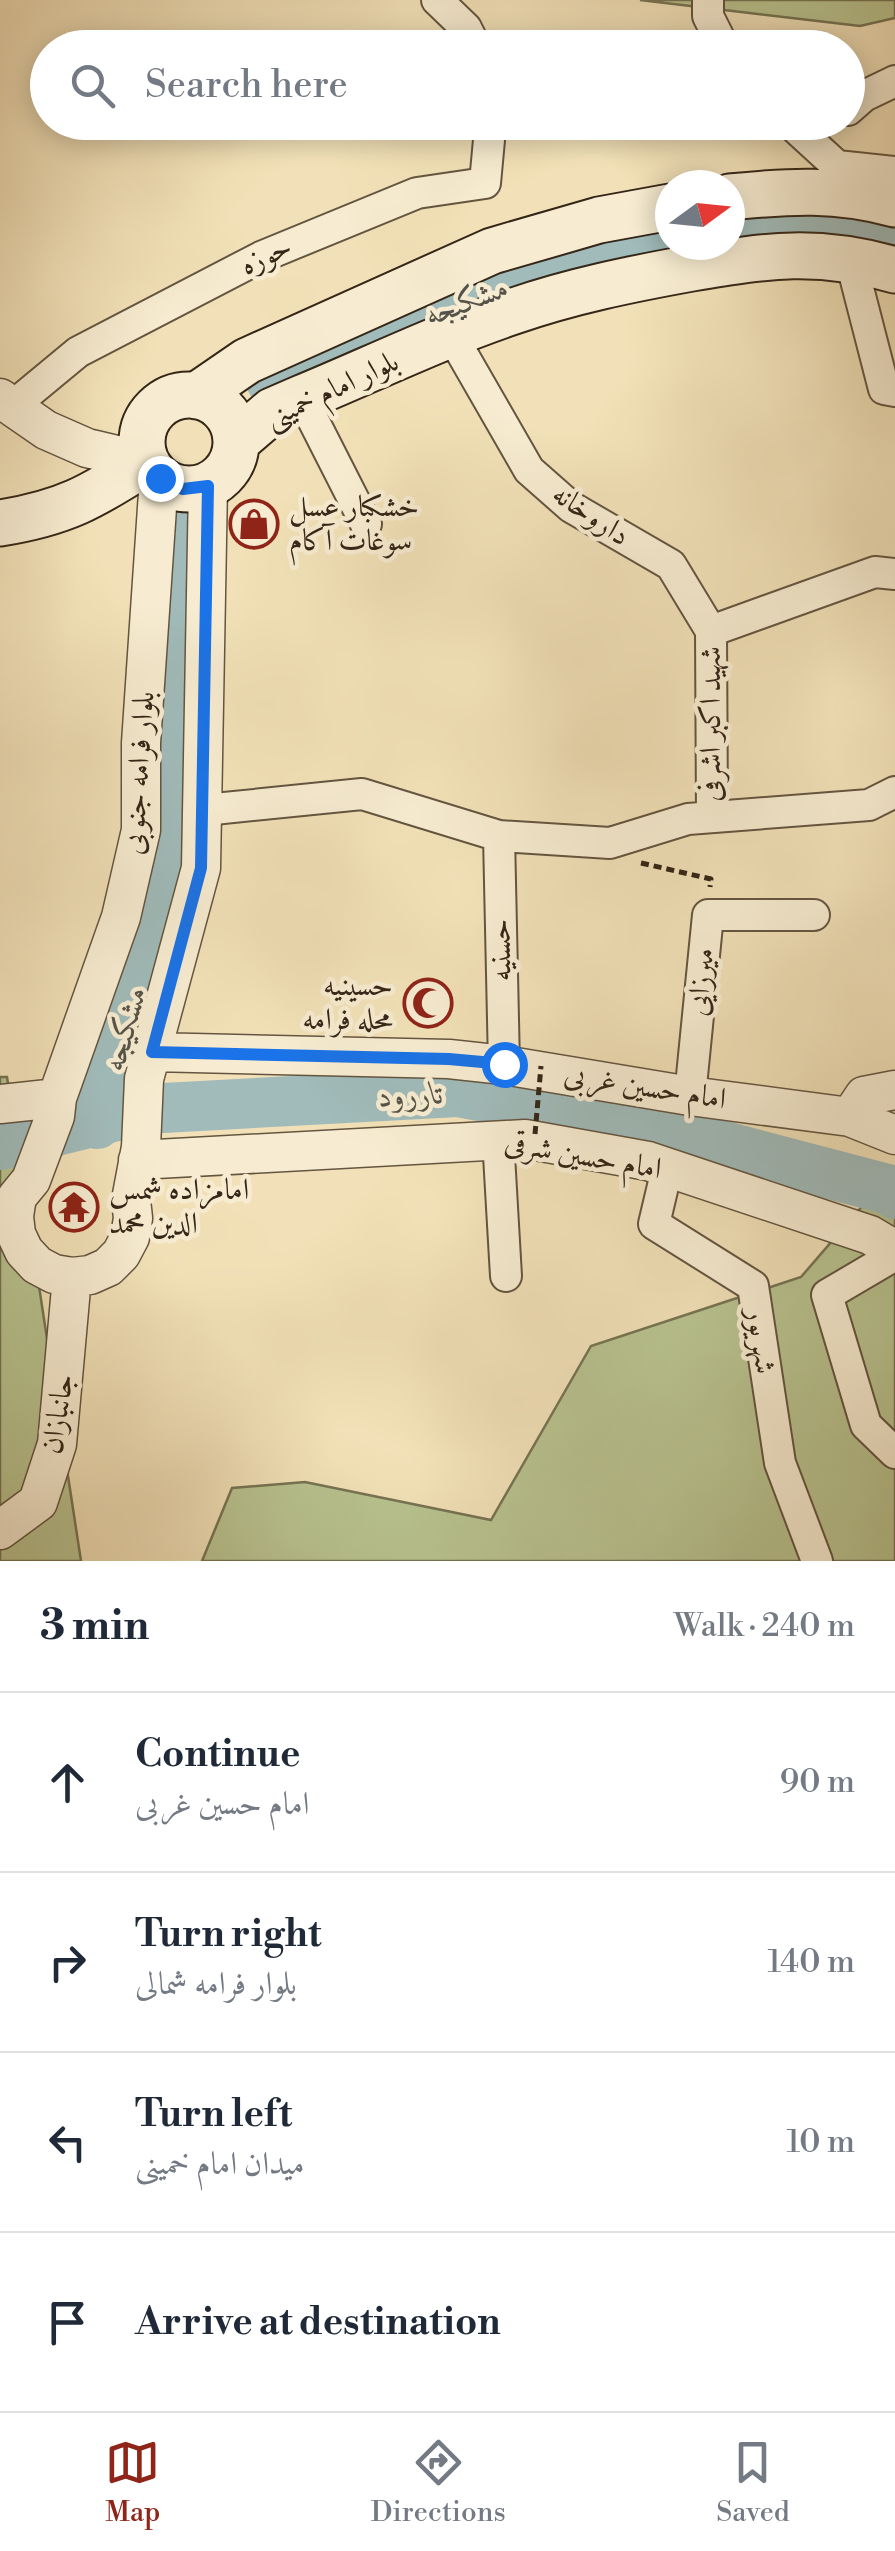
<!DOCTYPE html>
<meta charset="utf-8">
<style>
:root{--surface:#fff;--page:#f6f6f7;--text:#1f2937;--muted:#747a83;--line:#e0e1e3;--accent:#8f2418}
body{margin:0;font-family:"Libre Bodoni",Amiri,serif;background:var(--page);color:var(--text)}
.compass{position:absolute;left:655px;top:170px;width:90px;height:90px;border-radius:50%;background:var(--surface);box-shadow:0 5px 25px #0003;rotate:75deg}
.stop{position:absolute;width:30px;height:30px;margin:-22px;border:8px solid #1a73e8;border-radius:50%;background:#fff}
.stop.end{background:#1a73e8;border-color:#fff;box-shadow:0 2px 10px #0008}
.list{margin:0;padding:0;list-style:none}
h2{display:flex;justify-content:space-between;align-items:center;height:130px;margin:0;padding:0 40px;font-size:42px}
h2 small{font-size:32px;font-weight:400;color:var(--muted)}
.list li{display:grid;grid-template-columns:65px 1fr auto;gap:30px;align-items:center;box-sizing:border-box;height:180px;padding:0 40px;border-top:2px solid var(--line)}
.list b{display:block;font-size:38px;white-space:nowrap}
.list p{margin:0;font-size:32px;white-space:nowrap;color:var(--muted)}
.list em{font-size:32px;font-style:normal;color:var(--muted)}
.icon{flex:none;width:55px;height:55px;fill:none;stroke:currentColor;stroke-width:2;stroke-linecap:round;stroke-linejoin:round}
.map{position:relative;flex:none;width:895px;height:1561px;overflow:hidden}
.search{position:absolute;background:var(--surface);box-shadow:0 5px 25px #0003;left:30px;right:30px;top:30px;height:110px;display:flex;align-items:center;gap:25px;box-sizing:border-box;padding:0 35px;border-radius:55px;color:var(--muted);font-size:38px}
.sheet{height:850px;background:var(--surface)}
nav{display:flex;justify-content:space-around;align-items:center;box-sizing:border-box;height:140px;border-top:2px solid var(--line);background:var(--surface);font-size:28px;color:var(--muted)}
nav a{display:grid;justify-items:center;gap:5px}
nav .on{color:var(--accent)}
.map>svg:first-child{display:block}
.green{fill:#b8c390;stroke:#767454;stroke-width:2.5}
.lines{fill:none;stroke-linecap:round;stroke-linejoin:round}
.river{stroke:#a0bbba;stroke-width:50}
.minor-casing{stroke:#645540;stroke-width:34}
.tertiary-casing{stroke:#645540;stroke-width:41}
.secondary-casing{stroke:#352618;stroke-width:49}
.path{stroke:#352618;stroke-width:5;stroke-dasharray:8 5;stroke-linecap:butt}
.minor{stroke:#f7ecd1;stroke-width:30}
.tertiary{stroke:#f7ecd1;stroke-width:38}
.secondary{stroke:#f7ecd1;stroke-width:45}
.path-bridge{stroke:#352618;stroke-width:5;stroke-dasharray:8 5;stroke-linecap:butt}
.route{stroke:#1a73e8;stroke-width:12}
.labels{text-anchor:middle;dominant-baseline:central;stroke-width:9;stroke-linejoin:round;paint-order:stroke}
.street-label{font-size:30px;fill:#352618;stroke:#f7ecd1}
.poi-label{font-size:30px;fill:#352618;stroke:#f7ecd1;text-anchor:start}
.water-label{font-size:32px;font-style:italic;fill:#555349;stroke:#f7ecd1}
</style>
<div class="map">
<svg width="895" height="1561" viewBox="0 0 895 1561">
<rect width="100%" height="100%" fill="#f2e1b8"/>
<filter id="stains"><feTurbulence type="fractalNoise" baseFrequency=".002" numOctaves="4"/><feColorMatrix values="0 0 0 0 .2 0 0 0 0 .09 0 0 0 0 .02 0 0 0 .5 -.17"/></filter>
<radialGradient id="worn" r=".72"><stop offset=".6" stop-color="#630" stop-opacity="0"/><stop offset="1" stop-color="#630" stop-opacity=".3"/></radialGradient>
<!-- green -->
<path class="green" d="M640,0h255v18l-35,8z
M0,1077h7l74,484h-81z
M895,1168v393h-693l30,-73 73,-6 186,38 100,-174 210,-69z"/>
<g class="lines">
<!-- river -->
<path class="river" d="M730,232c63,-6 103,-9 165,8
M271,381l232,-97 104,-30 63,-11
M97,1124l75,-258 9,-55 -4,-78 7,-217
M0,1145l145,-36 312,-17 199,36 231,61 8,5"/>
<!-- minor casing -->
<g class="minor-casing">
<path id="minor" d="M437,0l29,28 10,20
M708,0v16l16,32
M848,110l16,-14 31,-15
M789,122l48,44 58,6
M850,257l34,132 11,2
M452,336l77,134 42,37 100,58 40,66
M302,398l64,126
M14,405l64,-53 183,-95 156,-64 68,-10 4,-43 -3,-18
M711,631l164,-59 20,2
M711,631l1,186
M204,810l158,-16 137,42 111,7 78,-24 181,-14 26,-13
M499,836l5,229
M690,1096l18,-181h106
M498,1138l8,138
M667,1169l-13,55 99,62 27,177 37,98
M895,1255l-68,40 39,130 29,28"/>
</g>
<!-- tertiary casing -->
<g class="tertiary-casing">
<path id="tertiary" d="M0,398l46,32 41,18 59,14
M159,478l-18,265v87l-20,87 -64,181 -2,18 -24,64 -14,17 -3,19 2,18 8,17 13,14 17,9 18,3 18,-2 18,-8 13,-13 9,-17 3,-19 -2,-18 10,-53 3,-68 57,-211 7,-383
M152,1052l297,7 55,6 186,31 160,21 45,18
M0,1104l57,-6
M850,1117l14,-21 31,-6
M138,1160l387,-21 123,22 222,74 25,15
M0,1530l38,-28 19,-58 15,-167"/>
</g>
<!-- secondary casing -->
<g class="secondary-casing">
<path id="secondary" d="M730,197c60,-6 106,-9 165,7
M142 442a47 47 0 1 1 94 0a47 47 0 1 1-94 0Z
M196,396l51,-35 245,-110 107,-31 71,-13
M237,441l35,-30 30,-13c70,-29 140,-63 212,-87 58,-20 117,-32 178,-43 77,-13 126,-20 203,2
M0,523c64,-10 92,-26 146,-61"/>
</g>
<!-- path -->
<path class="path" d="M641,863l70,16 -1,8"/>
<!-- minor -->
<use href="#minor" class="minor"/>
<!-- tertiary -->
<use href="#tertiary" class="tertiary"/>
<!-- secondary -->
<use href="#secondary" class="secondary"/>
<!-- path-bridge -->
<path class="path-bridge" d="M535,1134l6,-68"/>
</g>
<g class="lines">
<!-- route -->
<path class="route" d="M160,478l23,11 25,-3 -7,382 -49,184 297,7 55,5"/>
</g>
<!-- icons -->
<defs>
<g id="shop-ring" transform="scale(2.5)"><circle r="9.5" fill="#f7ecd1" stroke="#8f2418" stroke-width="1.5"/><path d="M-5-2.5h2.3a2.7 3.5 0 0 1 5.4 0H5L5.5 6h-11ZM-1.5-2.5h3a1.5 2.3 0 0 0-3 0Z" fill="#8f2418"/></g>
<g id="mosque-ring" transform="scale(2.5)"><circle r="9.5" fill="#f7ecd1" stroke="#8f2418" stroke-width="1.5"/><path d="M3.5-4.9A6 6 0 1 0 3.5 4.9A5 5 0 1 1 3.5-4.9Z" fill="#8f2418"/></g>
<g id="temple-ring" transform="scale(2.5)"><circle r="9.5" fill="#f7ecd1" stroke="#8f2418" stroke-width="1.5"/><path d="M0-6L5-2H3V0L6.5 2.5H4V6H1.5V3h-3V6H-4V2.5H-6.5L-3 0V-2H-5Z" fill="#8f2418"/></g>
</defs>
<g fill-rule="evenodd">
<use href="#shop-ring" x="254" y="524"/>
<use href="#mosque-ring" x="428" y="1003"/>
<use href="#temple-ring" x="74" y="1207"/>
</g>
<g class="labels">
<!-- street labels -->
<g class="street-label">
<text transform="translate(266 256) rotate(-25)">حوزه</text>
<text transform="translate(332 390) rotate(-25)">بلوار امام خمینی</text>
<text transform="translate(591 515) rotate(34)">داروخانه</text>
<text transform="translate(711 724) rotate(-90)">شهید اکبر اشرفی</text>
<text transform="translate(139 773) rotate(-86)">بلوار فرامه جنوبی</text>
<text transform="translate(501 950) rotate(-91)">حسنیه</text>
<text transform="translate(701 982) rotate(-84)">میرزایی</text>
<text transform="translate(645 1087) rotate(9)">امام حسین غربی</text>
<text transform="translate(583 1156) rotate(10)">امام حسین شرقی</text>
<text transform="translate(761 1341) rotate(82)">شهریور</text>
<text transform="translate(58 1414) rotate(-81)">جانبازان</text>
</g>
<!-- poi labels -->
<g class="poi-label">
<text x="289" y="507">خشکبار عسل<tspan x="289" dy="34">سوغات آکام</tspan></text>
<text x="393" y="986" text-anchor="end">حسینیه<tspan x="393" dy="34">محله فرامه</tspan></text>
<text x="109" y="1190">امامزاده شمس<tspan x="109" dy="34">الدین محمد</tspan></text>
</g>
<!-- water labels -->
<g class="water-label">
<text transform="translate(467 301) rotate(-21)">مشکیجه</text>
<text transform="translate(125 1028) rotate(-74)">مشکیجه</text>
<text transform="translate(411 1095) rotate(-3)">تاررود</text>
</g>
</g>
<rect width="100%" height="100%" filter="url(#stains)"/>
<rect width="100%" height="100%" fill="url(#worn)"/>
</svg>
<svg class="compass" viewBox="-18 -18 36 36"><path d="M0-13l5 13h-10z" fill="#e53935"/><path d="M0 13l5-13h-10z" fill="#747a83"/></svg>
<div class="stop" style="left:504px;top:1064px"></div>
<div class="stop end" style="left:160px;top:478px"></div>
<div class="search"><svg class="icon" aria-label="search" viewBox="0 0 24 24"><circle cx="10" cy="10" r="6"/><path d="M15 15l6 6"/></svg>Search here</div>
</div>
<section class="sheet">
<h2>3 min<small>Walk · 240 m</small></h2>
<ul class="list">
<li><svg class="icon" aria-label="ahead" viewBox="0 0 24 24"><path d="M12 20V5M6 11l6-6 6 6"/></svg><div><b>Continue</b><p>امام حسین غربی</p></div><em>90 m</em></li>
<li><svg class="icon" aria-label="right" viewBox="0 0 24 24"><path d="M7 20v-9h11M14 6l5 5-5 5"/></svg><div><b>Turn right</b><p>بلوار فرامه شمالی</p></div><em>140 m</em></li>
<li><svg class="icon" aria-label="left" viewBox="0 0 24 24"><path d="M17 20v-9H6M10 6l-5 5 5 5"/></svg><div><b>Turn left</b><p>میدان امام خمینی</p></div><em>10 m</em></li>
<li><svg class="icon" aria-label="arrive" viewBox="0 0 24 24"><path d="M6 21V4h12l-3 4 3 4H6"/></svg><div><b>Arrive at destination</b></div></li>
</ul>
</section>
<nav>
<a class="on"><svg class="icon" aria-label="map" viewBox="0 0 24 24"><path d="M3 6l6-2 6 2 6-2v14l-6 2-6-2-6 2zM9 4v14M15 6v14"/></svg>Map</a>
<a><svg class="icon" aria-label="directions" viewBox="0 0 24 24"><path d="M12 3l9 9-9 9-9-9zM9 14v-3h6M13 9l2 2-2 2"/></svg>Directions</a>
<a><svg class="icon" aria-label="saved" viewBox="0 0 24 24"><path d="M7 4h10v16l-5-4-5 4z"/></svg>Saved</a>
</nav>
